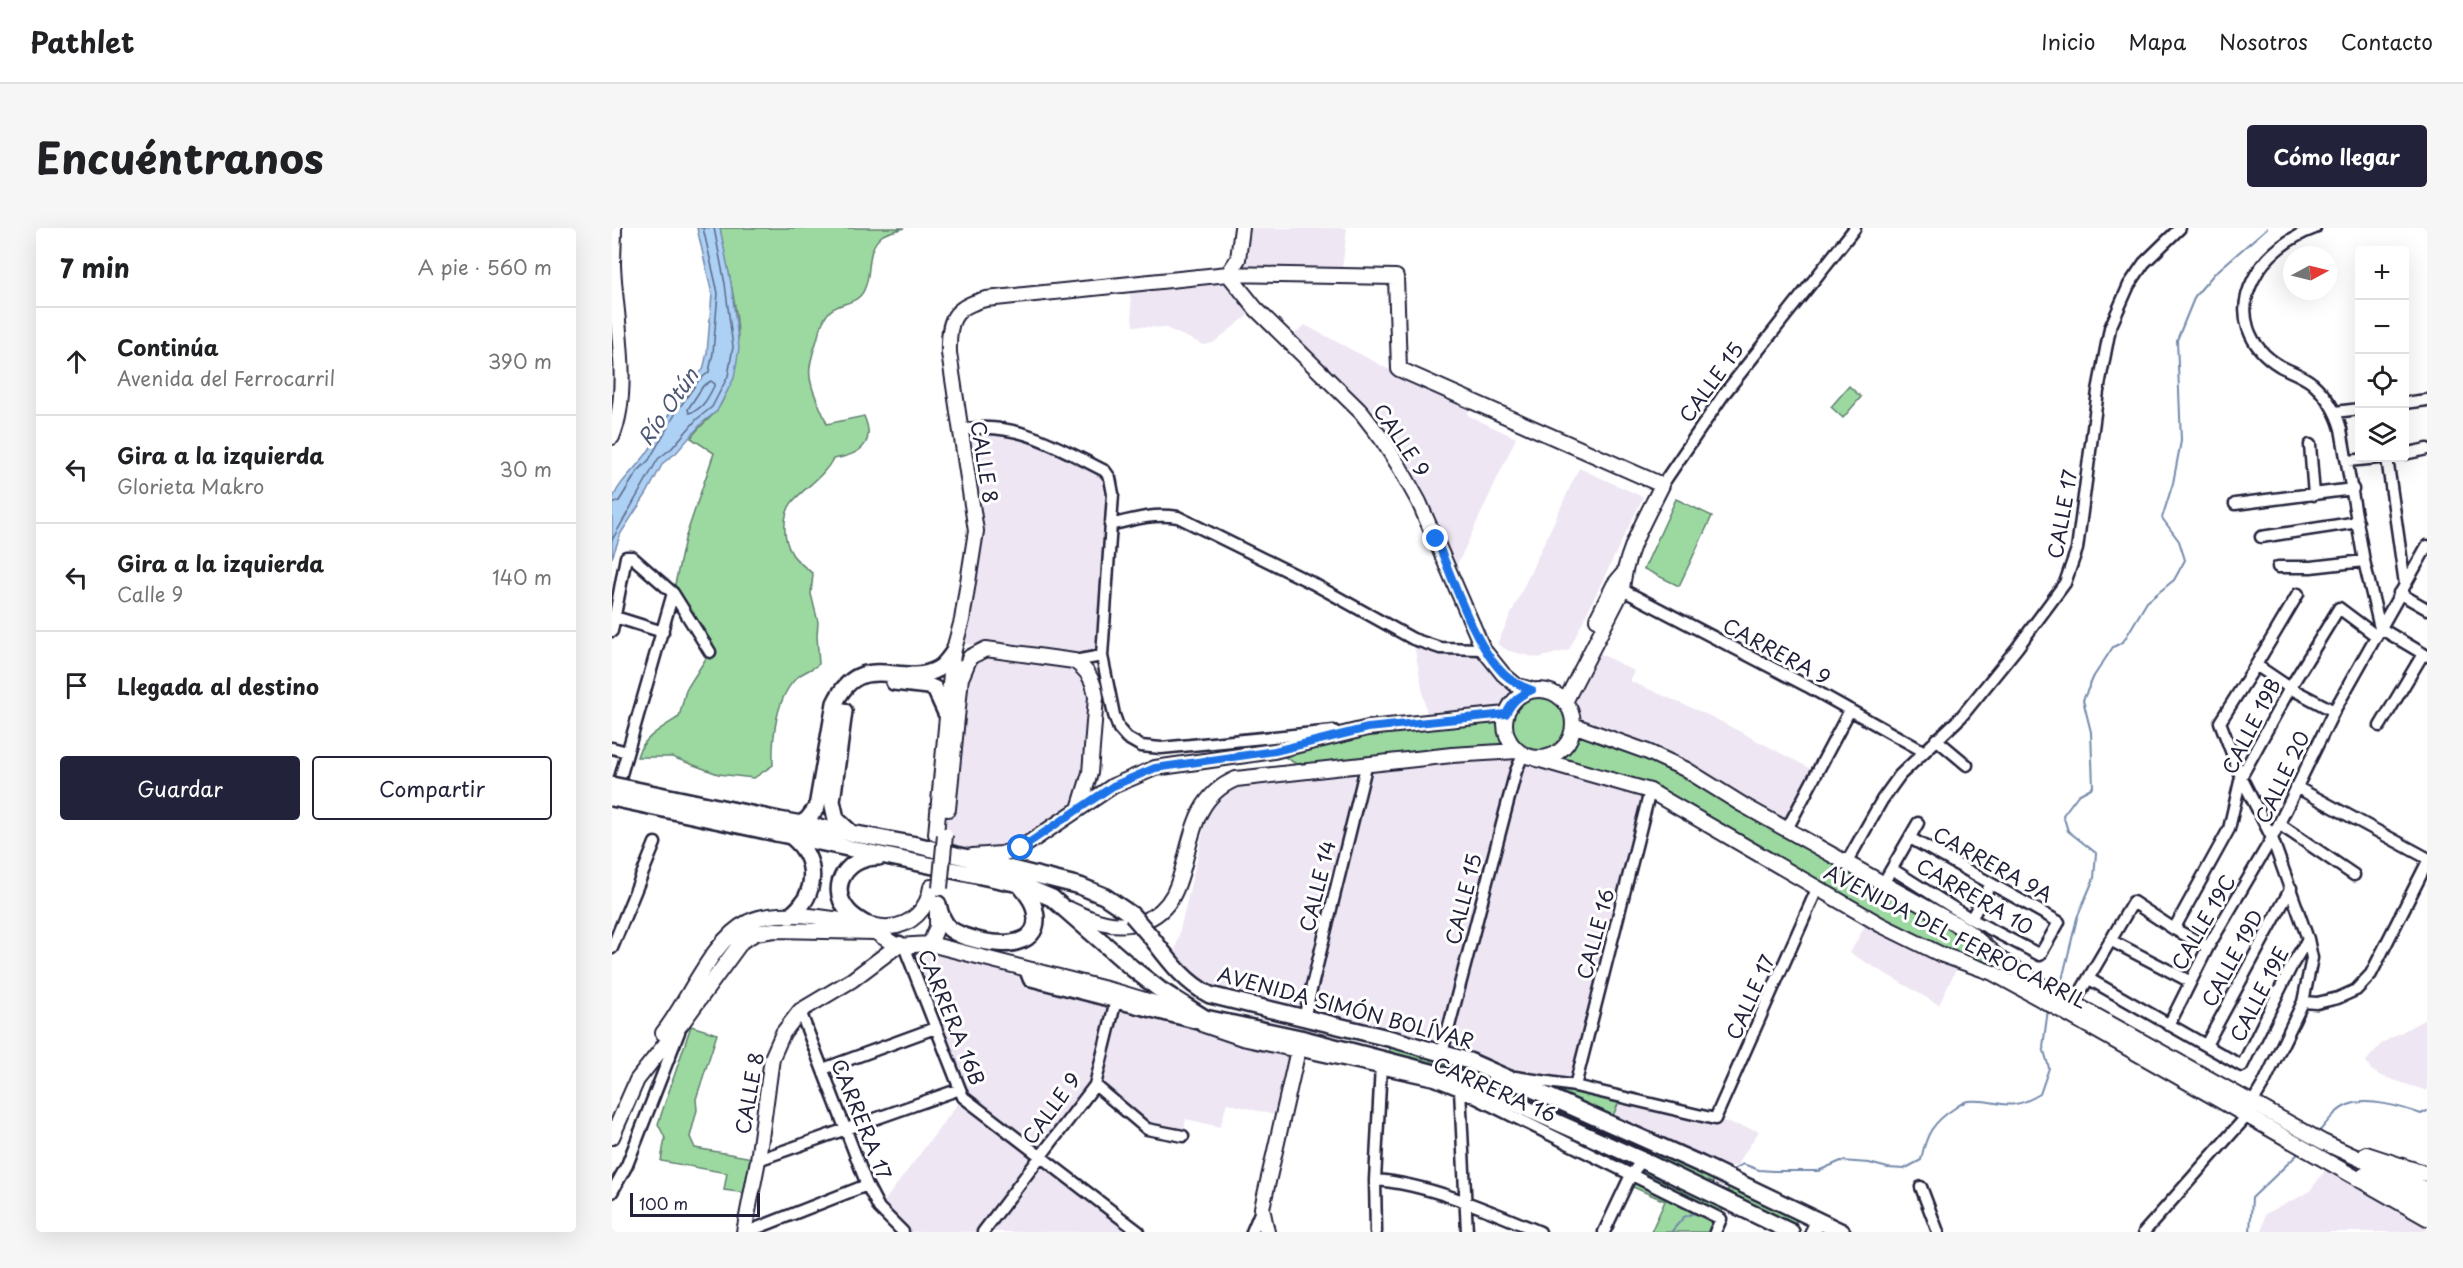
<!DOCTYPE html>
<html lang="es">
<meta charset="utf-8">
<style>
:root{--surface:#fff;--page:#f6f6f6;--text:#202124;--muted:#757577;--line:#e0e0e0;--accent:#22223b}
body{margin:0;font-family:"Playpen Sans",sans-serif;background:var(--page);color:var(--text)}
.controls{position:absolute;right:18px;top:18px;display:grid;overflow:hidden;border-radius:6px;box-shadow:0 6px 24px #0002}
.controls button{width:54px;height:54px;display:grid;place-items:center;padding:0;border:0;border-bottom:2px solid var(--line);background:var(--surface);color:var(--text);font:30px sans-serif}
.compass{position:absolute;left:1671px;top:18px;width:54px;height:54px;border-radius:50%;background:var(--surface);box-shadow:0 6px 24px #0002;rotate:83deg}
.scale{position:absolute;left:18px;bottom:15px;width:130px;box-sizing:border-box;padding-left:6px;border:3px solid #22223b;border-top:0;font-size:16px;line-height:21px;white-space:nowrap;color:#22223b;-webkit-text-stroke:4px #fff;paint-order:stroke}
.stop{position:absolute;width:18px;height:18px;margin:-14px;border:4px solid #1a73e8;border-radius:50%;background:#fff}
.stop.end{background:#1a73e8;border-color:#fff;box-shadow:0 2px 6px #0008}
.list{margin:0;padding:0;list-style:none}
h2{display:flex;justify-content:space-between;align-items:center;height:78px;margin:0;padding:0 24px;font-size:26px}
h2 small{font-size:20px;font-weight:400;color:var(--muted)}
.list li{display:grid;grid-template-columns:39px 1fr auto;gap:18px;align-items:center;box-sizing:border-box;height:108px;padding:0 24px;border-top:2px solid var(--line)}
.list b{display:block;font-size:22px;white-space:nowrap}
.list p{margin:0;font-size:20px;white-space:nowrap;color:var(--muted)}
.list em{font-size:20px;font-style:normal;color:var(--muted)}
.actions{display:flex;gap:12px;padding:18px 24px}
.actions a{flex:1;padding:14px 0;border:2px solid var(--accent);border-radius:6px;text-align:center;font-size:21px;color:var(--accent)}
.actions .main{background:var(--accent);color:#fff}
.icon{flex:none;width:33px;height:33px;fill:none;stroke:currentColor;stroke-width:2;stroke-linecap:round;stroke-linejoin:round}
.map{position:relative;flex:none;width:1815px;height:1004px;overflow:hidden;border-radius:6px}
header{display:flex;align-items:center;gap:36px;box-sizing:border-box;height:84px;padding:0 30px;background:var(--surface);border-bottom:2px solid var(--line)}
header strong{font-size:28px}
nav{display:flex;gap:33px;margin-inline-start:auto;font-size:21px}
.intro{display:flex;align-items:center;justify-content:space-between;box-sizing:border-box;height:144px;padding:0 36px}
h1{margin:0;font-size:42px}
.button{padding:15px 27px;border-radius:6px;background:var(--accent);color:#fff;font-size:21px;font-weight:700}
main{display:flex;gap:36px;padding:0 36px}
aside{flex:1;background:var(--surface);border-radius:6px;box-shadow:0 6px 24px #0002}
.map>svg:first-child{display:block}
.built{fill:#efe6f3}
.green{fill:#9cd9a1;stroke:#5f7e6e;stroke-width:1.5}
.water{fill:#add0f5;stroke:#758aab;stroke-width:1.5}
.lines{fill:none;stroke-linecap:round;stroke-linejoin:round}
.shore{stroke:#5a6885;stroke-width:1.5}
.stream{stroke:#758aab;stroke-width:2}
.street-casing{stroke:#22223b;stroke-width:15}
.secondary-casing{stroke:#22223b;stroke-width:18}
.primary-casing{stroke:#22223b;stroke-width:20}
.street{stroke:#fff;stroke-width:10}
.secondary{stroke:#fff;stroke-width:14}
.primary{stroke:#fff;stroke-width:15}
.secondary-bridge-casing{stroke:#22223b;stroke-width:18;stroke-linecap:butt}
.primary-bridge-casing{stroke:#22223b;stroke-width:20;stroke-linecap:butt}
.secondary-bridge{stroke:#fff;stroke-width:14}
.primary-bridge{stroke:#fff;stroke-width:15}
.route{stroke:#1a73e8;stroke-width:8}
.labels{text-anchor:middle;dominant-baseline:central;stroke-width:6;stroke-linejoin:round;paint-order:stroke}
.street-label{font-size:20px;fill:#22223b;stroke:#fff}
.water-label{font-size:21px;font-style:italic;fill:#4c5673;stroke:#fff}
</style>
<header>
<strong>Pathlet</strong>
<nav><a>Inicio</a><a>Mapa</a><a>Nosotros</a><a>Contacto</a></nav>
</header>
<div class="intro"><h1>Encuéntranos</h1><a class="button">Cómo llegar</a></div>
<main>
<aside>
<h2>7 min<small>A pie · 560 m</small></h2>
<ul class="list">
<li><svg class="icon" aria-label="ahead" viewBox="0 0 24 24"><path d="M12 20V5M6 11l6-6 6 6"/></svg><div><b>Continúa</b><p>Avenida del Ferrocarril</p></div><em>390 m</em></li>
<li><svg class="icon" aria-label="left" viewBox="0 0 24 24"><path d="M17 20v-9H6M10 6l-5 5 5 5"/></svg><div><b>Gira a la izquierda</b><p>Glorieta Makro</p></div><em>30 m</em></li>
<li><svg class="icon" aria-label="left" viewBox="0 0 24 24"><path d="M17 20v-9H6M10 6l-5 5 5 5"/></svg><div><b>Gira a la izquierda</b><p>Calle 9</p></div><em>140 m</em></li>
<li><svg class="icon" aria-label="arrive" viewBox="0 0 24 24"><path d="M6 21V4h12l-3 4 3 4H6"/></svg><div><b>Llegada al destino</b></div></li>
</ul>
<div class="actions"><a class="main">Guardar</a><a>Compartir</a></div>
</aside>
<div class="map">
<svg width="1815" height="1004" viewBox="0 0 1815 1004">
<rect width="100%" height="100%" fill="#fff"/>
<filter id="ink" filterUnits="userSpaceOnUse"><feTurbulence type="fractalNoise" baseFrequency=".0167" numOctaves="2"/><feDisplacementMap in="SourceGraphic" scale="12" xChannelSelector="R" yChannelSelector="G"/><feConvolveMatrix kernelMatrix="1 2 1 2 8 2 1 2 1" color-interpolation-filters="sRGB"/></filter>
<g filter="url(#ink)">
<!-- built -->
<path class="built" d="M630,0h105l-6,49 -112,-3 27,35 -43,34 -9,2 -38,-17 -33,-2 -4,-43 99,-9z
M693,97l85,45 9,-1 74,32 -6,14 49,23 -64,138 -71,-138 -93,-98z
M349,202l72,5 77,43 -8,178 -27,5 20,26 -10,109 -73,56 -69,-1 19,-175 17,-30 -17,-3 14,-113z
M967,240l64,29 -74,153 -31,8 -29,-7 -12,-7z
M801,411l70,10 49,41 -26,24 -78,7z
M979,421l43,22 -4,10 80,35 107,56 -30,57 -214,-104 -8,-23z
M905,523l133,40 -75,295 -66,-10 -290,-78 -47,-34 40,-169 8,-7z
M1257,690l91,43 -21,44 -89,-52z
M318,716l368,106 -16,67 -55,-14 -7,24 -34,-8 -3,17 -36,-7 -52,-44 -55,73 99,74h-236l-24,-24 84,-111 -59,-151z
M1815,790v73l-46,-15 -10,-6 -5,-9 16,-18z
M1009,869l94,22 44,12 -22,34 -11,4 -116,-46z
M1718,936l97,54v14h-165l3,-18 44,-22z"/>
<!-- green -->
<path class="green" d="M108,0h184c-6,2 -16,4 -21,7 -19,14 -10,37 -19,55 -6,14 -23,12 -34,21 -7,7 -11,20 -13,29 -3,9 -6,18 -7,27 -3,18 11,40 17,57l37,-8c2,5 5,14 4,19 -1,17 -22,22 -35,24 -10,18 -26,27 -39,41 -13,14 -11,39 -2,54 4,7 15,14 21,20l-2,20 7,28 -1,14 2,28c-6,5 -14,7 -20,12 -23,18 -27,63 -26,89l-19,13 -36,-4 -46,-17h-35c5,-19 26,-30 42,-40l7,-27 24,-38 -37,-59 12,-54 29,-86 -23,-15c8,-12 17,-17 25,-27 4,-4 7,-11 9,-16 28,-52 3,-113 -5,-167z
M1237,158l12,11 -18,21 -12,-11z
M1064,271l36,17 -33,70 -35,-17z
M920,462c23,-1 39,11 41,35l75,27 306,171 73,59 -1,3 -66,-24 -310,-170 -127,-36 -217,15 -31,-19 93,-23 137,-14c7,-12 13,-18 27,-24z
M79,798l26,8 -21,65 1,11 -7,27 5,11 58,10 -7,35 -22,-3 3,-17 -66,-12 4,-23 -7,-14z
M779,817l76,22 249,109 -6,12 -321,-135z
M897,848l112,21 -11,26z
M1030,932l82,40 -3,19 -6,13h-64l14,-31 -39,-17z
M1119,955l68,33 -5,11 -69,-32z"/>
<!-- water -->
<path class="water" d="M85,0h23l11,55 8,65 -5,30 -17,33 -15,12 -26,30 -13,10 -16,30 -26,40 -9,25c0,-16 0,-41 0,-56 4,-17 21,-31 32,-45 20,-25 31,-68 59,-87l4,-17 5,-59z"/>
<g class="lines">
<!-- shore -->
<path class="shore" d="M99,153l4,3c-6,12 -12,26 -26,29l-1,-4 15,-23z
M0,276l7,-3 18,-29 12,-12 28,-49 21,-30 11,-9 4,-19 5,-60 -15,-65
M0,312l46,-81 14,-11 25,-29 15,-12 16,-31 5,-29 -8,-63 -11,-56"/>
<!-- stream -->
<path class="stream" d="M1445,760l5,-8 15,-62 17,-40 2,-25 -28,-22 -5,-16 15,-20 15,-8 -2,-55 -8,-32 11,-24 19,-29 10,-5 24,-40 27,-22 11,-20 -6,-19 -17,-23 11,-35 8,-42 -4,-101 18,-44 19,-22 53,-46
M1705,906c9,-10 18,-24 31,-29 19,-8 54,2 73,9l6,-3
M1119,943l12,-7 16,6 14,1h45l23,-10 28,2 19,5 16,1 17,-9c5,-26 12,-38 34,-52 4,-3 8,-6 13,-7 33,-3 37,14 72,-7l9,-26 -6,-21 5,-38
M1059,1004l13,-15 13,-5
M1638,1004l2,-34 49,-47"/>
<!-- street casing -->
<g class="street-casing">
<path id="street" d="M1703,0c-25,9 -50,27 -62,52 -17,33 -5,67 27,86 11,6 22,9 32,17 15,13 24,28 29,46l23,132 16,67 47,28
M1792,175l23,-3
M1723,184l25,-3
M349,202c53,-11 98,18 144,41l5,7 3,16 -11,162 12,59 5,14 8,9 14,8 20,2 173,-17
M1698,217l4,50
M1792,226l23,-5
M1775,230l18,126
M1735,233l32,-3
M1050,257l62,-91 131,-166
M1623,276l118,-15
M498,297c24,-6 44,-12 68,-8l134,66 101,56 27,9 43,1
M1649,309l97,-15
M1666,339h33l53,-6
M1005,359l190,99 116,65
M1787,365l28,16
M1686,366l-42,71 34,23 44,23
M0,388l51,16
M0,403l14,-74h6l41,36 37,59
M462,433l28,-5
M1768,498l43,-72
M1324,511l31,26
M0,520l15,4
M1684,559l131,71
M4,564l57,-199
M1667,596l75,51
M1175,601l63,-119
M1235,634l35,-62 18,-25 61,-58 56,-69 48,-65 12,-34 21,-158 12,-63 19,-43 15,-22 36,-35
M1280,641l79,50 69,36 19,-33 -149,-84
M1272,654l34,-59
M1359,691l20,-35
M1562,701l55,-100 12,-52 49,-89 49,-80 36,27
M1498,712l79,41
M288,714l4,4 59,151 176,135
M0,720l43,-105
M412,739l5,13 175,45
M1477,751l153,87 50,-101 16,-26
M1691,774l14,1 21,-5 18,-8 15,-16 56,-111
M1462,775l59,-101 41,27 34,18
M188,783l67,174 12,23 24,24
M692,790l63,-255
M1557,797l39,-78 64,-109 62,-127 93,-165
M1594,817l85,-157
M686,822l137,30 25,10 261,129 -6,13
M830,825l74,-282 7,-16
M211,841l112,-41
M903,849l60,9 140,33 102,-230
M483,857l52,44 36,7
M963,858l75,-295
M848,862l7,142
M1640,875l12,-20 39,-81 9,-44 -4,-19 -36,-101 -31,-61 -21,-55 36,-57
M146,932l202,-71
M763,952c54,4 115,31 165,52
M1309,959l17,45
M0,964l15,-27 52,-133
M135,1004l120,-47
M371,1004l112,-147 23,-93
M640,1004l10,-24
M764,1004l-1,-52 6,-115
M992,1004l27,-57 11,-15
M1532,1004l102,-115"/>
</g>
<!-- secondary casing -->
<g class="secondary-casing">
<path id="secondary" d="M616,46l28,35 105,103 20,26 18,28 20,36 64,147 20,25 13,11 16,5
M616,46l10,-15 4,-31
M0,209c20,-48 3,-121 1,-172 0,-12 1,-25 1,-37
M985,391l17,-34 9,-11
M350,448l8,-19 16,-8 88,12c14,9 20,20 22,36l-6,76 -11,36
M893 496a34 34 0 1 1 68 0a34 34 0 1 1-68 0Z
M961,497l75,27 37,17 58,36 211,118 17,11 29,25 44,28 279,155 104,48
M925,531l113,32 231,134 59,29 53,19 66,36 368,209
M336,581l14,-142
M324,606l17,-181 9,-33 14,-89 -27,-178c-1,-33 4,-46 37,-54l242,-25 168,3 3,92 263,116c-16,33 -38,68 -40,106l-57,111
M360,628l29,-2 20,-6 92,-62 42,-18 119,-17 94,-23 138,-14
M457,681c25,12 46,21 74,12 61,-21 25,-114 93,-142l216,-24 65,-4
M318,716l7,-17v-19
M51,805c25,-31 49,-94 85,-111 30,-15 85,-3 118,2 7,1 15,4 23,3 22,-1 39,-18 42,-40
M0,909l25,-57 45,-57 60,-82 14,-8 18,-3 101,2 22,14 33,-2 188,48 87,26 -1,7 38,13 56,12 -36,158 5,24
M1754,926l61,20
M1752,947l63,29
M132,1004l14,-72 14,-102 11,-25 17,-22 52,-31 45,-34
M1201,1004l5,-11"/>
</g>
<!-- primary casing -->
<g class="primary-casing">
<path id="primary" d="M282,454l34,4 7,3 11,24
M232,483l-12,90 4,18 13,12
M167,592l137,25 164,41 24,10 28,19
M188,596l7,-4 10,-13 18,-104c26,-55 67,-14 103,-34 6,-3 11,-11 15,-16
M164,605l243,51 33,14 80,70 27,21 46,29 95,20 162,42 180,80 149,72
M326,676c2,10 5,19 12,25 9,7 20,9 31,12 28,6 66,3 52,-37 -3,-7 -9,-14 -14,-20
M178,688c28,-21 29,-57 2,-79
M255,697c-7,-4 -14,-8 -19,-14 -22,-26 1,-55 31,-54
M539,709c17,22 33,45 59,58l182,44 77,22 231,103 142,68"/>
</g>
<!-- street -->
<use href="#street" class="street"/>
<!-- secondary -->
<use href="#secondary" class="secondary"/>
<!-- primary -->
<use href="#primary" class="primary"/>
<!-- secondary-bridge casing -->
<g class="secondary-bridge-casing">
<path id="secondary-bridge" d="M328,660l5,-53"/>
</g>
<!-- primary-bridge casing -->
<g class="primary-bridge-casing">
<path id="primary-bridge" d="M0,557l167,35
M0,570l164,35
M520,687l19,22"/>
</g>
<!-- secondary-bridge -->
<use href="#secondary-bridge" class="secondary-bridge"/>
<!-- primary-bridge -->
<use href="#primary-bridge" class="primary-bridge"/>
</g>
</g>
<g class="lines" filter="url(#ink)">
<!-- route -->
<path class="route" d="M409,620l92,-62 42,-18 120,-17 93,-23 138,-14c6,-12 12,-18 26,-24 -11,-4 -20,-8 -28,-16 -30,-28 -51,-96 -68,-135"/>
</g>
<g class="labels">
<!-- street labels -->
<g class="street-label">
<text transform="translate(1099 154) rotate(-54)">CALLE 15</text>
<text transform="translate(790 212) rotate(56)">CALLE 9</text>
<text transform="translate(373 234) rotate(81)">CALLE 8</text>
<text transform="translate(1450 286) rotate(-80)">CALLE 17</text>
<text transform="translate(1165 423) rotate(28)">CARRERA 9</text>
<text transform="translate(1639 498) rotate(-63)">CALLE 19B</text>
<text transform="translate(1670 549) rotate(-65)">CALLE 20</text>
<text transform="translate(1381 636) rotate(29)">CARRERA 9A</text>
<text transform="translate(705 658) rotate(-76)">CALLE 14</text>
<text transform="translate(1363 668) rotate(30)">CARRERA 10</text>
<text transform="translate(851 671) rotate(-76)">CALLE 15</text>
<text transform="translate(1591 694) rotate(-60)">CALLE 19C</text>
<text transform="translate(983 706) rotate(-75)">CALLE 16</text>
<text transform="translate(1344 708) rotate(27)">AVENIDA DEL FERROCARRIL</text>
<text transform="translate(1620 730) rotate(-62)">CALLE 19D</text>
<text transform="translate(1647 766) rotate(-63)">CALLE 19E</text>
<text transform="translate(1138 769) rotate(-66)">CALLE 17</text>
<text transform="translate(734 779) rotate(15)">AVENIDA SIMÓN BOLÍVAR</text>
<text transform="translate(340 789) rotate(68)">CARRERA 16B</text>
<text transform="translate(883 861) rotate(24)">CARRERA 16</text>
<text transform="translate(137 865) rotate(-80)">CALLE 8</text>
<text transform="translate(439 880) rotate(-54)">CALLE 9</text>
<text transform="translate(250 891) rotate(68)">CARRERA 17</text>
</g>
<!-- water labels -->
<g class="water-label">
<text transform="translate(55 178) rotate(-55)">Río Otún</text>
</g>
</g>
</svg>
<div class="controls">
<button>+</button>
<button>−</button>
<button><svg class="icon" aria-label="locate" viewBox="0 0 24 24"><circle cx="12" cy="12" r="6"/><path d="M12 2v4M12 18v4M2 12h4M18 12h4"/></svg></button>
<button><svg class="icon" aria-label="layers" viewBox="0 0 24 24"><path d="M12 4l9 5-9 5-9-5zM3 14l9 5 9-5"/></svg></button>
</div>
<svg class="compass" viewBox="-18 -18 36 36"><path d="M0-13l5 13h-10z" fill="#e53935"/><path d="M0 13l5-13h-10z" fill="#757577"/></svg>
<div class="scale">100 m</div>
<div class="stop" style="left:409px;top:620px"></div>
<div class="stop end" style="left:824px;top:311px"></div>
</div>
</main>
